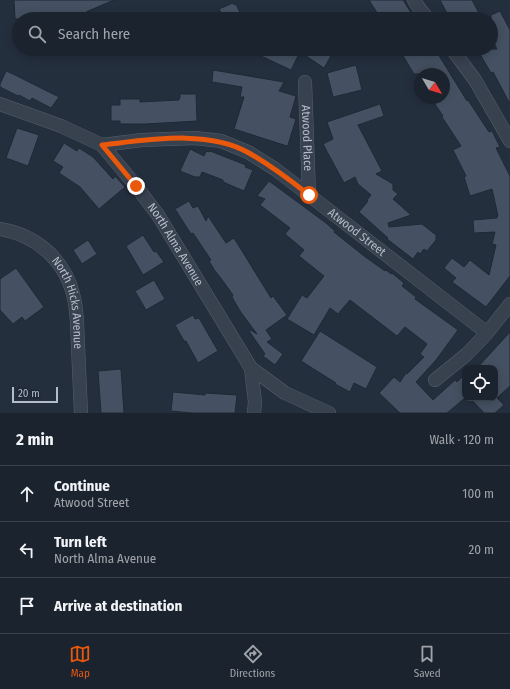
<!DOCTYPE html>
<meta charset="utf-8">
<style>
:root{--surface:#1b232e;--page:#242b36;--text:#f1f3f6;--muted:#a0a4aa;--line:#39404a;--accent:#ea580c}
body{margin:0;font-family:"Fira Sans Condensed",sans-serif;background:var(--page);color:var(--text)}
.controls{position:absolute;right:12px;bottom:12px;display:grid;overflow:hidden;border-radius:8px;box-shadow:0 2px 10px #0003}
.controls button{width:36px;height:36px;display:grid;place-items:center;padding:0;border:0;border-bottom:1px solid var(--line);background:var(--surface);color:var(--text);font:20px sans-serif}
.compass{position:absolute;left:414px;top:68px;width:36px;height:36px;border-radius:50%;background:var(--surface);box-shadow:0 2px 10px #0003;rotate:128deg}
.scale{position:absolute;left:12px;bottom:10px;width:46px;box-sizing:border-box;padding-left:4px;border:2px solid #b4bcc9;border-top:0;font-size:11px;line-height:14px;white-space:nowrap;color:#b4bcc9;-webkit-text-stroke:3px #1d2633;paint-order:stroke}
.stop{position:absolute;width:12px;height:12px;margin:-9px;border:3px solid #ea580c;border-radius:50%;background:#fff}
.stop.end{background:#ea580c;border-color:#fff;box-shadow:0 1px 4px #0008}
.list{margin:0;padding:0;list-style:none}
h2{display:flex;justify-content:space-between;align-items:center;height:52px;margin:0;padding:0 16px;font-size:17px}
h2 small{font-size:13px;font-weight:400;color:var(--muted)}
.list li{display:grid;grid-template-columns:26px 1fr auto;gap:12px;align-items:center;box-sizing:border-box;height:56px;padding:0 16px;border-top:1px solid var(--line)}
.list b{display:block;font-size:15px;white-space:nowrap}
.list p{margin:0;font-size:13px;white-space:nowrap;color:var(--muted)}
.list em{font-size:13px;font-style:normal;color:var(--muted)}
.icon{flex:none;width:22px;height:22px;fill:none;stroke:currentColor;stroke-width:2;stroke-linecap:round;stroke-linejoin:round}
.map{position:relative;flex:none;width:510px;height:413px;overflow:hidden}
.search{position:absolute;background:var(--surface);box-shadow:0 2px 10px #0003;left:12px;right:12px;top:12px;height:44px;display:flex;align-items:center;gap:10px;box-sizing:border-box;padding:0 14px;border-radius:22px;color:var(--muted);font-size:15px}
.sheet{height:220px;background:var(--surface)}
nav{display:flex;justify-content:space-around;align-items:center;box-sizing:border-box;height:56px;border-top:1px solid var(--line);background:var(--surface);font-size:11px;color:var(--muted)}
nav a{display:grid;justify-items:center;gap:2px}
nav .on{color:var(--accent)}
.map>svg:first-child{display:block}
.building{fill:#455162;stroke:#1f2835}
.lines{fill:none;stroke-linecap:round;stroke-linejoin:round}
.minor-casing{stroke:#565f6c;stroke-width:14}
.minor{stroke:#38414e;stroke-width:13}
.route{stroke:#ea580c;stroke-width:5}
.labels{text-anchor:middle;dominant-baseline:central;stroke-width:3;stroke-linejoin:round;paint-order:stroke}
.street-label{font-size:12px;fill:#b4bcc9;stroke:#1d2633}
</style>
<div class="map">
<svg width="510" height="413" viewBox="0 0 510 413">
<rect width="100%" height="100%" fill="#242f3e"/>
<!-- building -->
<path class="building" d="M14,0h100l-28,12 1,2 -11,5h-61z
M369,0h34l12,19h-34z
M440,0h32l10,19h-32z
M233,3l1,2 2,-1 7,15h-19l-5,-10z
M500,11l10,19v74l-17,-32 -2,1 -14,-24h20l-6,-11v-23z
M246,49h89l-11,19 -24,-16 -9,18z
M400,49h35l32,52 1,-1 21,32 3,-1 8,16 -4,1 14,28v100l-24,31 -34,-25 4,-4 -12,-10 8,-10 12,9 6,-7 19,15 7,-30 -4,-1 3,-12 -21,1 -1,-13 24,-2v-1l1,-1 -6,-27 -22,7 -6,-19 2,-1 -13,-26 8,-4 -19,-29 1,-1 -12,-18h13v-24h-30l-12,-20 1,-1z
M356,65l6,25 -29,7 -6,-24z
M213,70l71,12 -5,9 17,5 -6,21 6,2 -8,26 -1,1 -53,-17 10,-32h-4l2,-10 -30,-5z
M6,71l5,2 48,24 -8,11 -19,-10 -2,3 -11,-6 -1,1 -18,-9v-3z
M180,94h16l1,27 -52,3h-25v-3h-9v-16h9v-6h20v3l39,-2v-2h1z
M380,104l4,12 -26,9 24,46 -6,3 17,10v6l5,4 -5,5 18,16 -23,8 1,4 33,-3 14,11v5l-9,11 -3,-2 -4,5 -2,-2 -5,7 -26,-20 1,-1 -29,-26 9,-11 -1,-1 4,-5 -13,-11 -3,-7 -11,6 -21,-39 10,-5 -6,-17z
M17,128l22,7 -11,31 -22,-8z
M64,143l13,8 2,-3 14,9 20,22 2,-3 10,11 -26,22 -19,-22 -21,-14 4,-6 -10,-6z
M190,149l14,7 2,-5 3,1 1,-1 36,14 -1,2 8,3 -9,21 -21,-9v-2l-21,-8 -2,5h-5l-15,-6z
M269,181l57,42 9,8 -1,1 30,24 21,15 1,-1 5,4 1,-1 12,10 -2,3 14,11 -1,2 43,31 -22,30 -20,22 17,18 22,-20 2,2 8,-8v24l-18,15h-47l-21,-20 15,-16 6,5 6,-9 1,1 17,-17 -4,-3 7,-10 -22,-17 -8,9 -47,-36 -12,14 -8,-6 -16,27 -27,-16 15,-24 5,3 17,-22 -25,-20 5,-6 -19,-16 5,-6 -30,-23 5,-6 -8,-3z
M189,201l4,7 5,-2 8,15 2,-5 18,27 8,-5 37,60 2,-2 14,19 -21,15 6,9 -5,3 16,12 -8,11 -12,-9 2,-2 -16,-23 1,-1 7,4 -17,-23 -8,-14 1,-2 -13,-18 -5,-6 -6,-10 2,-1 -18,-27 -2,1 -16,-25z
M143,235l11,17 2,-1 8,11 -21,13 -17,-29z
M88,240l9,14 -15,10 -9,-14z
M16,268l28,39 -19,14 -3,-4 -9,7 -13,-14v-31z
M154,280l11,19 -19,11 -11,-19z
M193,315l2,4 4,-1 19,33 -20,12 -12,-22h-2l-9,-16z
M320,331l57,36 -11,22 -12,-6 -4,9 -15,-8 1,-1 -35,-22z
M510,332v54l-13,12 7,7 -9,8h-11l-14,-15h25v-30h-18z
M121,369l3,44h-23l-3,-42z
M173,392l32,3v-2l32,2 -2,18h-43l-21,-2z"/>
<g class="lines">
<!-- minor casing -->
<g class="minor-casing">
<g id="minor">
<path d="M414,0l5,8 9,11"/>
<path d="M452,49l23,31 35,61"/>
<path id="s1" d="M305,82l4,113"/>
<path id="s2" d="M0,104l61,22 41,19 34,41 22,29 93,153 34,25 44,20"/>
<path id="s3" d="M102,145l40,-5 53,-2 26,3 27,11 27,17 34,26 178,138"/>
<path id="s4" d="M0,229c36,6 64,30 73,65 5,17 4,35 5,52 1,22 2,45 3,67"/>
<path d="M251,368l4,34 -1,11"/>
<path d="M435,380l32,-26 20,-21 23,-29"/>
</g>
</g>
<!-- minor -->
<use href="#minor" class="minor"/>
</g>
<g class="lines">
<!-- route -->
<path class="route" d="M136,186l-34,-41c45,-5 106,-16 147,8 21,12 41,27 60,42"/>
</g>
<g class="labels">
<!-- street labels -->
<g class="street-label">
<text stroke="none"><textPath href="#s1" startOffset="56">Atwood Place</textPath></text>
<text stroke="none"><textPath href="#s3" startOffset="284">Atwood Street</textPath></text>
<text stroke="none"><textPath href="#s2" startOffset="234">North Alma Avenue</textPath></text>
<text stroke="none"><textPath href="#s4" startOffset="111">North Hicks Avenue</textPath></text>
</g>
</g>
</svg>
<div class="controls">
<button><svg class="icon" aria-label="locate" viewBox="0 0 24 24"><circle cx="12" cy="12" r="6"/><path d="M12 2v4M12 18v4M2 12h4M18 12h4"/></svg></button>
</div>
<svg class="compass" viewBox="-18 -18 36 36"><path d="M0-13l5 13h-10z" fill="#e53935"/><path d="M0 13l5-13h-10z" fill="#a0a4aa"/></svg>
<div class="scale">20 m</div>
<div class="stop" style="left:309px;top:195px"></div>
<div class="stop end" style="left:136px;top:186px"></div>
<div class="search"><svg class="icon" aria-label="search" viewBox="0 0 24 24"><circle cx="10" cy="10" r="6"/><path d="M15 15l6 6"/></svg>Search here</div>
</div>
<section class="sheet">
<h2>2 min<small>Walk · 120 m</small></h2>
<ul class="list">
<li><svg class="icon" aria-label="ahead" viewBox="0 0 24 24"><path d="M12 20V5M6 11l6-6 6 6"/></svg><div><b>Continue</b><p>Atwood Street</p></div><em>100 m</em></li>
<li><svg class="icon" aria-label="left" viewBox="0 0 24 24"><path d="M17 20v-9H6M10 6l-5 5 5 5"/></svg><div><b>Turn left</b><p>North Alma Avenue</p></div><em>20 m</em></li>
<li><svg class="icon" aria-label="arrive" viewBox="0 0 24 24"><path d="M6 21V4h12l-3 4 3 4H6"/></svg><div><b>Arrive at destination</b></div></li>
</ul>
</section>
<nav>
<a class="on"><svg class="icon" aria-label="map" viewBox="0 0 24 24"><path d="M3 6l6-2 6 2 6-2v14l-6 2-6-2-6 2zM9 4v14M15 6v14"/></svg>Map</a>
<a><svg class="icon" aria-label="directions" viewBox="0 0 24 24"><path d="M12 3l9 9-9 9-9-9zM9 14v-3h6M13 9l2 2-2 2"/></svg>Directions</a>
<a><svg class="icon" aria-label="saved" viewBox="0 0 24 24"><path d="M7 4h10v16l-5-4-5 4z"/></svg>Saved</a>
</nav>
